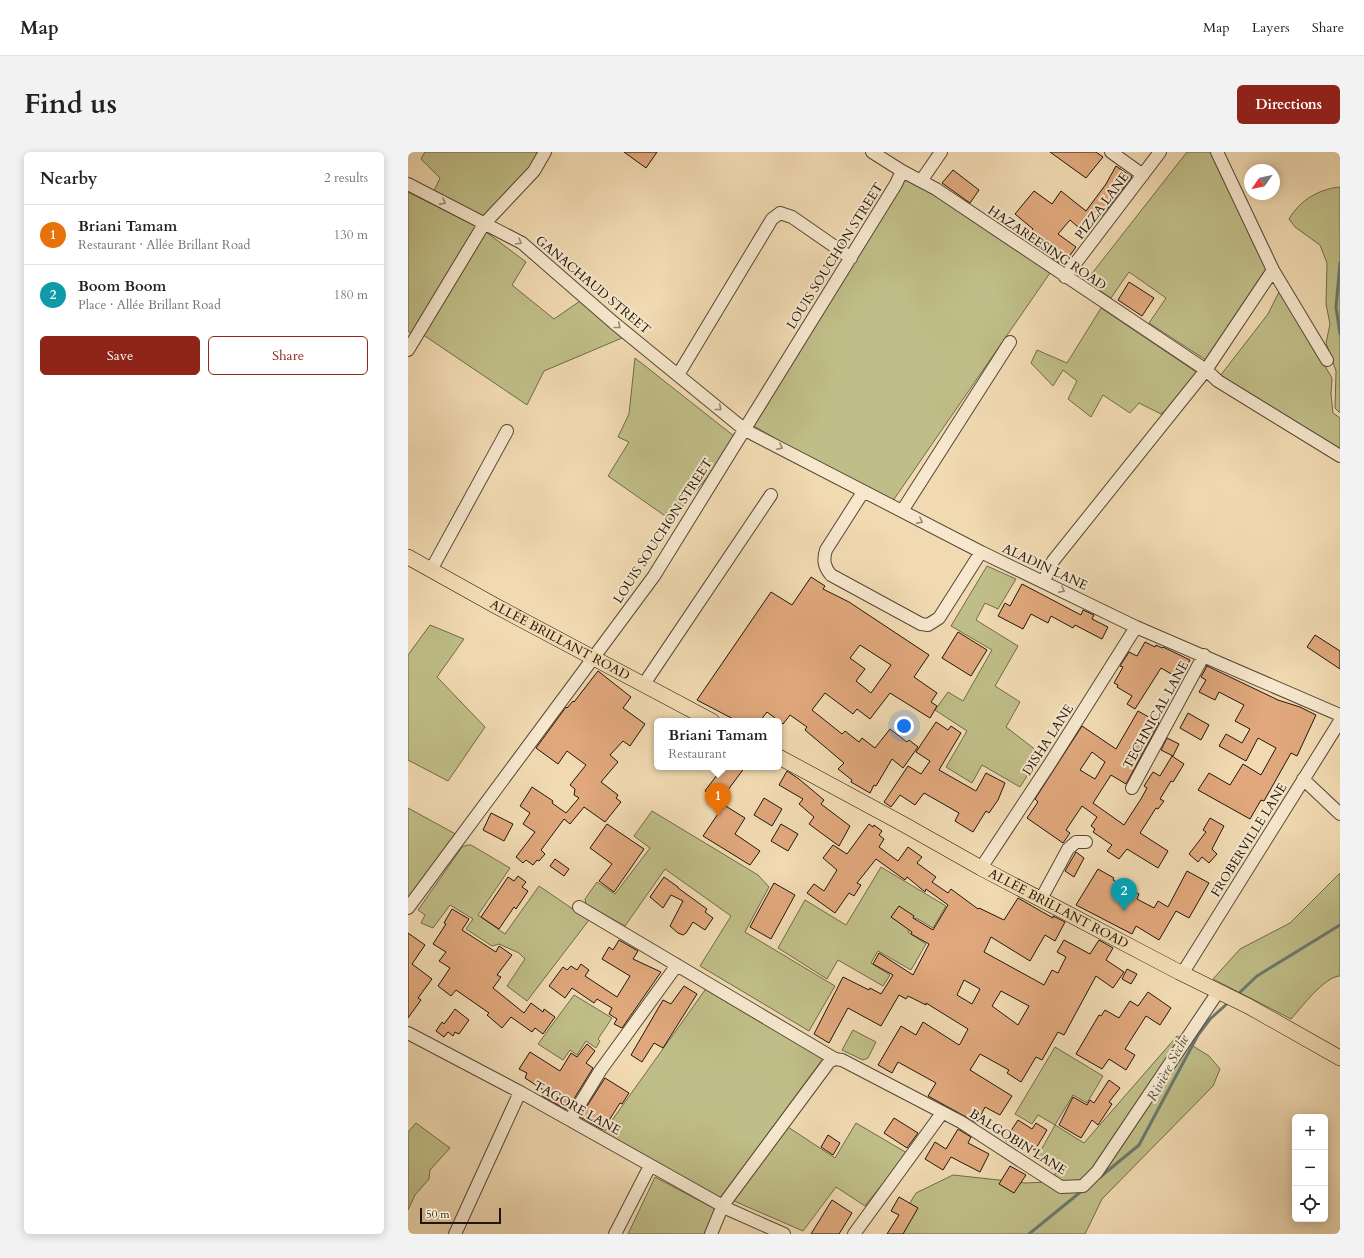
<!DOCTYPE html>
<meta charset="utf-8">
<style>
:root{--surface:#fff;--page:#f2f2f2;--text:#222;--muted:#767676;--line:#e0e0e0;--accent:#8f2418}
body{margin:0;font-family:Cardo,serif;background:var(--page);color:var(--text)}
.controls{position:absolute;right:12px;bottom:12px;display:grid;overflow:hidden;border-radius:6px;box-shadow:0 2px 10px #0003}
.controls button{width:36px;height:36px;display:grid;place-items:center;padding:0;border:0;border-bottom:1px solid var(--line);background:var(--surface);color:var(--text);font:20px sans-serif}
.compass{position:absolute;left:836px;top:12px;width:36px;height:36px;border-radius:50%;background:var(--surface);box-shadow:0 2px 10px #0003;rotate:236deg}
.scale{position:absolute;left:12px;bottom:10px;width:81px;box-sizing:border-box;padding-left:4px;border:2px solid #21160b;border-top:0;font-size:11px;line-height:14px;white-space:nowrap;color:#21160b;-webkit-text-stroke:3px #f6e7cd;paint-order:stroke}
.you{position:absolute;left:496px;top:574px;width:14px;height:14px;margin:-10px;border:3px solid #fff;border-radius:50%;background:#1a73e8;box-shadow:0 0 0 6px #1a73e833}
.badge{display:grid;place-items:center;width:26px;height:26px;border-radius:50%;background:var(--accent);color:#fff;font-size:13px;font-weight:700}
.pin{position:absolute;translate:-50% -33px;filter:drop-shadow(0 1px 2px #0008)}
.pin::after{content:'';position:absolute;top:21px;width:14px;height:12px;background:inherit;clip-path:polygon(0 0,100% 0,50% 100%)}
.popup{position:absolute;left:246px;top:566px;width:128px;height:52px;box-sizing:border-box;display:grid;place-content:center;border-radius:6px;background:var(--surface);filter:drop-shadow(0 1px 3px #0005);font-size:13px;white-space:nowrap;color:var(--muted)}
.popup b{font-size:15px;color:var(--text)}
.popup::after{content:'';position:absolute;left:50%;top:100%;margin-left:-8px;border:8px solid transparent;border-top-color:var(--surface)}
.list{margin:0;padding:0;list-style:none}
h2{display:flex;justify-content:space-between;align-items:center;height:52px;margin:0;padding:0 16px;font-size:17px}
h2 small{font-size:13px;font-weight:400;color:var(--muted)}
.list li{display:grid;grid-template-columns:26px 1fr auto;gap:12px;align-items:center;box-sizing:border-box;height:60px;padding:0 16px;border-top:1px solid var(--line)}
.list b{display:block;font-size:15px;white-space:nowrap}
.list p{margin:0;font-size:13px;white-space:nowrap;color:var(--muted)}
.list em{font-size:13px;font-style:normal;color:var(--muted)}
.actions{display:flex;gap:8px;padding:12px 16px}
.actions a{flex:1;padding:9px 0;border:1px solid var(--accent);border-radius:6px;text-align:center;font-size:14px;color:var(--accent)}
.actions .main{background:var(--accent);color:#fff}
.icon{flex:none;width:22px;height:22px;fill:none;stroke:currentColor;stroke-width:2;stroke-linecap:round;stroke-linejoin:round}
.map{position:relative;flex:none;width:932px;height:1082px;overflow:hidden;border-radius:6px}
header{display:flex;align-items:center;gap:24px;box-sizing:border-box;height:56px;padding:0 20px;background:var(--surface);border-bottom:1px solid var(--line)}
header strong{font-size:19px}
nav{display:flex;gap:22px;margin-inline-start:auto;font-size:14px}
.intro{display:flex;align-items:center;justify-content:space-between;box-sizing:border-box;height:96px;padding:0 24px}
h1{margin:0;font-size:28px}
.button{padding:10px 18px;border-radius:6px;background:var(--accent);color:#fff;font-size:14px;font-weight:700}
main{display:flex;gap:24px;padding:0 24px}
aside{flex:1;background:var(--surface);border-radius:6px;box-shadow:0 2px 10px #0003}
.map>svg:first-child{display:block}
.green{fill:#c0be88;stroke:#706a4a}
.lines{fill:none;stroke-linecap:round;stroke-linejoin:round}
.stream{stroke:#6b7870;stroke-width:3}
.building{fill:#e0a87c;stroke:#21160b;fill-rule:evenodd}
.minor-casing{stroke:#554735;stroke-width:14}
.major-casing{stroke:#21160b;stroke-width:16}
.minor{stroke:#f6e7cd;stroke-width:12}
.major{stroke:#f1dab2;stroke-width:15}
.oneway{stroke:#968976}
.labels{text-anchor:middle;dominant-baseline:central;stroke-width:4;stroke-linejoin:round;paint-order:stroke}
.street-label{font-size:13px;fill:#21160b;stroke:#f6e7cd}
.water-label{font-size:14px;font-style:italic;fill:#4c4f46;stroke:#f6e7cd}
</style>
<header>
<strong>Map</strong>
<nav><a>Map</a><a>Layers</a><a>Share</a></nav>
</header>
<div class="intro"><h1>Find us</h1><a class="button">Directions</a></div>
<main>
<aside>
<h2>Nearby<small>2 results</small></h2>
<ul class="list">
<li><span class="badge" style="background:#e8710a">1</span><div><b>Briani Tamam</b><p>Restaurant · Allée Brillant Road</p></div><em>130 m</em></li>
<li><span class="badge" style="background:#0f9aa8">2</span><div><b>Boom Boom</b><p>Place · Allée Brillant Road</p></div><em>180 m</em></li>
</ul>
<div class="actions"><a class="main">Save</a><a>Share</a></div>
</aside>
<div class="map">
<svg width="932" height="1082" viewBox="0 0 932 1082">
<rect width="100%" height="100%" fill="#f1dab2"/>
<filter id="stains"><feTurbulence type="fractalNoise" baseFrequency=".005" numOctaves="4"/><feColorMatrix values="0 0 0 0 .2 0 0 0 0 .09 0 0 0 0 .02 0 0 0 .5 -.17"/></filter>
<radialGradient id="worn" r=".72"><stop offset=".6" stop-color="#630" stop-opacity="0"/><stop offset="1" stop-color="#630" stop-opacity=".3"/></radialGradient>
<!-- green -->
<path class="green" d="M17,0h115l-6,12 -48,53 -52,-26 6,-13 -19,-19z
M779,0h24l60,125 -65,83 -57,-37 17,-25 -37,-26 -18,26 -25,-17z
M499,22l143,99 -160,232 -136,-79z
M932,35v226l-5,-5 1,-37 -10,-28 4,-19 -4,-20 1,-41 -7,-18 -25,-18 -6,-8c11,-19 30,-30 51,-32z
M0,40l74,37 44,33 -14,23 42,34 26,-18 42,37 -78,33 -17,34 -108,-73 56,-94 -64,95 -3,-2z
M872,138l52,88 -1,16 2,19 7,5v31l-120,-73 48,-62z
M693,156l104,70 -44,36 -22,-11 -9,10 -27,-18 -12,22 -23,-18 9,-18 -14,-11 -10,16 -22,-23 6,-13 30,13z
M227,206l104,82 -68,80 -63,-44 21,-34 -11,-5 11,-23z
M579,414l29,13 -18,30 -13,-6 -9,17 42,26 -23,40 25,16 -14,25 35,27 -21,33 -38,-22 -10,18 -26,-16 21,-36 -32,-21 13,-18 15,9 29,-51 -41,-24z
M22,473l34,14 -27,38 48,50 -37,54 -40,-21v-105z
M0,656l53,29 -53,72z
M244,659l106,64 11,12 -24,45 90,54 -26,45 -109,-65 31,-50 -66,-47 -40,57 -39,-22 -1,-5 12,-17 18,12 35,-46 -16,-12z
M59,693h4l39,23 -32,47 27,19 34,-48 50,34 -62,81 -20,-15 18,-27 -6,-6 -20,-9 -7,2 -26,-17 7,-10 -23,-14 -17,23 -12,-5 4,-8 -7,-5 44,-63z
M473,715l65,39 -13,22 -17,-10 -8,14 18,12 -15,26 -33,-19 -7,12 19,12 -7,11 -45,-26 -11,19 -49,-31 27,-48 41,25z
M932,721v103c-15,0 -39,32 -49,43l-78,-40 27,-30 50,-26z
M302,831l115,73 -108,146 -117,-65z
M166,843l38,23 -14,21 2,2 -4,7 -10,-7 -9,14 -7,-5 -7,10 -25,-16z
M445,878l23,12 -8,16 -5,2 -21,-10z
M769,884l32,20 11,13 -7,17 -111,113 -17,35h-194l25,-41 37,-18 73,8 19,-1 15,-12 -9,-2 -15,-9 19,-34 -17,-10 -6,9 -17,-10 40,-67 48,29 -16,27 -14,-8 -18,30 29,18z
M8,971l34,25 -20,22 -1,9 -14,16 -7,15v-78z
M448,971l51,30 -42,53 -29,-19 -33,44 -69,-30 54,-74 47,31z
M247,1025l62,33 -10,24h-79z"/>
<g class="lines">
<!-- stream -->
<path class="stream" d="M932,111l-4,44 4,27
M828,844l21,-20 83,-51
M691,1026l40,-33 59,-110 12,-16 19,-17
M621,1082l54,-44"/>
</g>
<!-- building -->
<path class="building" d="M216,0h33l-11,16z
M642,0h46l7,5 -17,21z
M708,14l16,11 -30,39 -2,-1 -15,18 -15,-13 -12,14 18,13 -13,18 -38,-25 8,-11 -18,-15 19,-23 18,13 9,-13 25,20 20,-27z
M545,18l26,20 -9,13 -28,-20z
M721,130l25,16 -12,18 -24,-16z
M403,425l14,9 -2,3 26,13 80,53 -15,22 23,16 -6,9 6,4 -7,12 -40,-25 -20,26 -13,-10 -4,5 -28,-21 -13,17 30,24 3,-3 14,11 3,-4 13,10 15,-19 17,13 2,-2 9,7 -15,21 -11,-9 -16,27 -2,-1 -4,8 -19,-11 1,-2 -14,-11 6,-6 -39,-33 2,-3 -17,-12 -7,9 -16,-12 -7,9h-23l-40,-21 74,-108 21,13zM452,493l31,20 -20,28 -15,-12 9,-12 -15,-11z
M614,432l59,31 2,-5 11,5 -2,4 16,8 -6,12 -27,-14 -2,3 -22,-12 -3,7 -17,-9 -8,15 -25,-13 7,-13 5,3z
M550,480l29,18 -16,26 -29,-18z
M907,483l25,16v18l-33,-22z
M737,490l10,5 1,-2 6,3 1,-1 27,13 -10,19 -19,-11 -26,41 -8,-5 5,-8 -15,-9 1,-2 -4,-2 9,-16 -3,-1 9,-14 8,4z
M799,514l71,34 22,7 16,8 -19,41 -6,-3 -27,48 -3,-1 -11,19 -52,-29 11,-17 21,12 13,-21 18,11 15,-27 -18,-10 -12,23 -27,-15 7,-12 16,9 8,-14 -15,-8 9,-16 -25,-13 -4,8 -16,-8 7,-12 -5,-3z
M190,519l33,26 -8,11 22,16 -15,22 -7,-5 -13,14 8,7 -17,20 17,13 -2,3 5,4 -16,20 -21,-15 -14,17 -6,-5 -23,31 4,4 -6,7 -2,-1 -4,5 -7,-5 -3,3 -7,-6 19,-25 -12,-8 7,-11 -10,-7 12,-19 21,14 -1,2 14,10 13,-15 -5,-3 1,-6 -5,-4 16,-20 -19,-14 -9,13 -22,-16 30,-41 1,1 6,-7 1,1z
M730,559l21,12 -33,61 -15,-9 -18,28 31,22 17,-26 6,-11 -3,-2 9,-14 7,4 12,-20 12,8 -11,18 -2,-1 -11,18 4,2 -6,8 -2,-1 -16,25 28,18 -10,17 -31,-19 -8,10 -12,-8 5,-6 -19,-13 2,-3 -4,-3 6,-9 -15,-11 -16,24 4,3 -7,10 -36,-25 11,-16 -3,-3 47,-73 34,23zM684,600l13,10 -10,17 -15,-9z
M780,561l21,12 -8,15 -21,-12z
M528,570l12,8 3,-4 10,7 -22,37 37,21 10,-18 19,10 -7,17 -9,13 -3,-2 -13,21 -18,-11 4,-8 -35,-20 -9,12 -15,-10 -9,12 -7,-5 24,-36 13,8 9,-13 -14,-9z
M759,586l12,6 -6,12 -12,-6z
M315,615h22l-26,35 -14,-11z
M379,619l12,8 25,21 -3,4 29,22 -11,20 -30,-22 5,-7 -15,-13 4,-5 -24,-14z
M356,646l18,11 -10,17 -18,-11z
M316,653l21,13 -10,16 25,17 -10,14 -47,-29z
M83,661l22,11 -9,17 -21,-11z
M802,666l14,8 -12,23 5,5 -8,9 -7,-6 -4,5 -9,-8 17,-22 -3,-2z
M199,672l37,25 -30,43 -15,-11 13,-17 -22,-16z
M373,672l17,10 -10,17 -17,-10z
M461,672l4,3 1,-2 8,6 -3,4 5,4 -5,8 19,14 10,-14 14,10 -5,6 19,14 -4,5 16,11 3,-4 27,20 1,-1 25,12 14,-22 35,20v-2l12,6 -10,19 -10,-6 -15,26 -39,-24 -7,15 60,33 8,-15 6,3 8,-16 -9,-5 7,-12 26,14 9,-14 14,8 -7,12 18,12 -11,16 -17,-12 -32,59 -6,-3 -16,28 -6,-3 -15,25 -14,-9 2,-3 -29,-16 -10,16 42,26 -12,19 -15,-8 -8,16 -49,-27 8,-13 -38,-21 -6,11 -14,-8 23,-39 15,9 7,-13 36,23 1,-1 8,-15 -42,-26v2l-18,-9 -2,3 -7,-4 -18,31 -33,-18 -19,35 -15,-9 29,-57 26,13 1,-2 11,6 12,-19 -20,-11 6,-11 34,22 16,-31 -18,-10 1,-2 -21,-15 8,-11 15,10 -1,2 20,12 15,-25 -22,-16 -1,3 -18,-15 -2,3 -29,-21 -19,24 4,2 -7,11 -5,-3 -14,20 -28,-20 7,-9 10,7 13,-21 -14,-12 10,-13 14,9zM556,828l16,9 -8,15 -15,-9zM593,839l28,15 -11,19 -26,-19z
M668,700l8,6 -10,19 -9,-6z
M147,707l14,10 -5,7 -14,-10z
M690,717l16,9 -1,2 26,14 -2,5 17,9 4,-7 10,6 19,-36 22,12 -20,35 -13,-7 -17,29 -23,-14 -4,8 -56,-29z
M110,724l8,6 -4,5 6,4 -12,18 -2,-2 -15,22 -18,-12 27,-40 6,4z
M256,725l14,10v1l29,21 -2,3 8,6 -8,12 -12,-8 -7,11 -3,2 -5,-2 -8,-7 13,-25 -12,-6 -8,13 -13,-11z
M366,731l21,12 -24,44 -21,-12z
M44,757l17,10 -7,11 34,22 3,-6 13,9 -15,20 4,2 -8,11 31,25 7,-10 12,9 1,-3 11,8 -12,17 -8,-6 -3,4 -21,-15 -9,11 -15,-13 2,-2 -33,-23 -5,6 -13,-10 12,-18 -11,-7 7,-9 -13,-8 13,-20 -2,-1z
M0,781l17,12 -13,19 20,15 -14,19 3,2 -13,18z
M211,788l19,11 -5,8 28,13 -39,56 -8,-4 3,-5 -8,-5 3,-6 -15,-9 -3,4 -22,-15 -7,10 -16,-12 14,-19 4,3 4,-4 6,4 4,-6 8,6 -4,6 32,21 13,-21 -28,-17 7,-12 4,3z
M719,817l10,5 -6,10 -9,-5z
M276,834l13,8 -34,54 -9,-5 -12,19 -11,-7 32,-55 8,4z
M740,840l23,16 -11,17 -14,-9 -21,33 10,6 -9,15 -17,-11 -7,10 -26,-15 23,-39 2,1 4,-6 14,8 11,-17 8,5z
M47,857l14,11 -10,14 -4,-2 -2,4 -5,-4 -4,5 -8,-6 6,-9 2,2z
M179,892l8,7 -9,12 7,5 -26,42 -25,-14 3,-5 -20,-13 2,-5 -8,-4 11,-17 30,19 11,-18 6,4z
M197,926l24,15 -7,11 -2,-1 -17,27 -23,-13z
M701,928l11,8 -11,14 3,2 -14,21 -6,-5 -11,18 -22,-13 14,-28 14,8 3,-5 4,3z
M486,966l24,15 -11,15 -23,-15z
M610,968l14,9 4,-6 11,7 -12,20 -13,-7 -3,6 -14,-9z
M550,977l13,8 -3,6 21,11 -9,18 -29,-15 -8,13 -18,-11 10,-17 11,7z
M420,983l12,8 -7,12 -12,-8z
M602,1014l16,9 -12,18 -15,-9z
M491,1045l19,11 -15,26h-16l12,-19 -8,-4z
M424,1048l20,13 -13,21h-28z"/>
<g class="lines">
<!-- minor casing -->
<g class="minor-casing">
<path id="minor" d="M464,0l30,19 34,18 270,181 12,11 122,75
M703,0l32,23
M809,0l56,118 54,90
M513,29l20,-29
M0,32l114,59 92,80 131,107 236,122 155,75 204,88
M657,125l95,-125
M0,198l76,-126 50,-53 11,-19
M270,223l94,-156 8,-6 12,4 59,41
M455,340l-37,58c-3,10 -2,17 5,25l90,49 7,1 11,-7 42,-66
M494,359l108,-169
M23,418l76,-139
M636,429l9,-20 153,-191 67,-100
M236,532l127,-189
M895,627l37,35
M724,636l72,-133
M573,716l68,-103 87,-138
M633,747l27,-50 8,-7h10
M171,755l256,152
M0,756l246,-332 242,-392 6,-13
M774,822l158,-253
M0,881l112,59 210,118 54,24
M162,968l30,-49 77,-106
M47,1082l65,-142
M207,1082l35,-68
M303,1082l12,-29 106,-143 6,-3 7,1 119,62 100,65 22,-1 14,-14 121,-180
M446,1082l88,-121"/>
</g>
<!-- major casing -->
<g class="major-casing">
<g id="major">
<path id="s1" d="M0,405l86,48 218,116"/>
<path id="s2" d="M371,605l124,67 78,44 198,104 69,34 92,52"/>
</g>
</g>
<!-- minor -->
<use href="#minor" class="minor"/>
<!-- major -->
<use href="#major" class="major"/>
</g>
<!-- one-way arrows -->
<defs><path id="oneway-chevron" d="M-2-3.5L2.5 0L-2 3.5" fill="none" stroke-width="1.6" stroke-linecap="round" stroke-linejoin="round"/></defs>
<g class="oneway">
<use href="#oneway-chevron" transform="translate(35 50) rotate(28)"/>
<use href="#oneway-chevron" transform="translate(111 90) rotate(31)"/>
<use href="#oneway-chevron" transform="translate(210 174) rotate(39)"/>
<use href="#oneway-chevron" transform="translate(311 256) rotate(39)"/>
<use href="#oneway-chevron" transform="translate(372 295) rotate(27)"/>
<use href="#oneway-chevron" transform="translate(512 369) rotate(28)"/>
<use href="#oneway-chevron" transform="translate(654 438) rotate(27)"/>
</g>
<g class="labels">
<!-- street labels -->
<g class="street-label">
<text transform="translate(694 54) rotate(-53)">PIZZA LANE</text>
<text transform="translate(639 96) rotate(34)">HAZAREESING ROAD</text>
<text transform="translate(427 104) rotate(-58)">LOUIS SOUCHON STREET</text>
<text transform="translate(185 133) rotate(40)">GANACHAUD STREET</text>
<text transform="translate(255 379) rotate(-57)">LOUIS SOUCHON STREET</text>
<text transform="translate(637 415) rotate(25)">ALADIN LANE</text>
<text stroke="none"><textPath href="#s1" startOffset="173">ALLÉE BRILLANT ROAD</textPath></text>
<text transform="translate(748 563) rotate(-61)">TECHNICAL LANE</text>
<text transform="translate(640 588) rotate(-57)">DISHA LANE</text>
<text transform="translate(841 688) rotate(-58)">FROBERVILLE LANE</text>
<text stroke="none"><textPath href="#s2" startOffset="318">ALLÉE BRILLANT ROAD</textPath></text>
<text transform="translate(169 956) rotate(29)">TAGORE LANE</text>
<text transform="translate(610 990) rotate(32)">BALGOBIN LANE</text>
</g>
<!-- water labels -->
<g class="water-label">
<text transform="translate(760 916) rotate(-62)">Rivière Sèche</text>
</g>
</g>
<rect width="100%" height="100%" filter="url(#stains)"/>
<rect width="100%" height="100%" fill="url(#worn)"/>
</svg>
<div class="controls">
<button>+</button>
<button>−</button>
<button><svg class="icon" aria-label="locate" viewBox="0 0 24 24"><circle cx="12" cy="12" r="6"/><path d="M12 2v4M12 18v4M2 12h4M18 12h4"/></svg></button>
</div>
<svg class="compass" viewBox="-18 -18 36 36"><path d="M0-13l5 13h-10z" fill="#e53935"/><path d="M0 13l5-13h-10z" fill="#767676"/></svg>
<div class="scale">50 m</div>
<div class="you"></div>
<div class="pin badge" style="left:310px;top:664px;background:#e8710a">1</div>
<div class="popup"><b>Briani Tamam</b>Restaurant</div>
<div class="pin badge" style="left:716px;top:759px;background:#0f9aa8">2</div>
</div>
</main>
